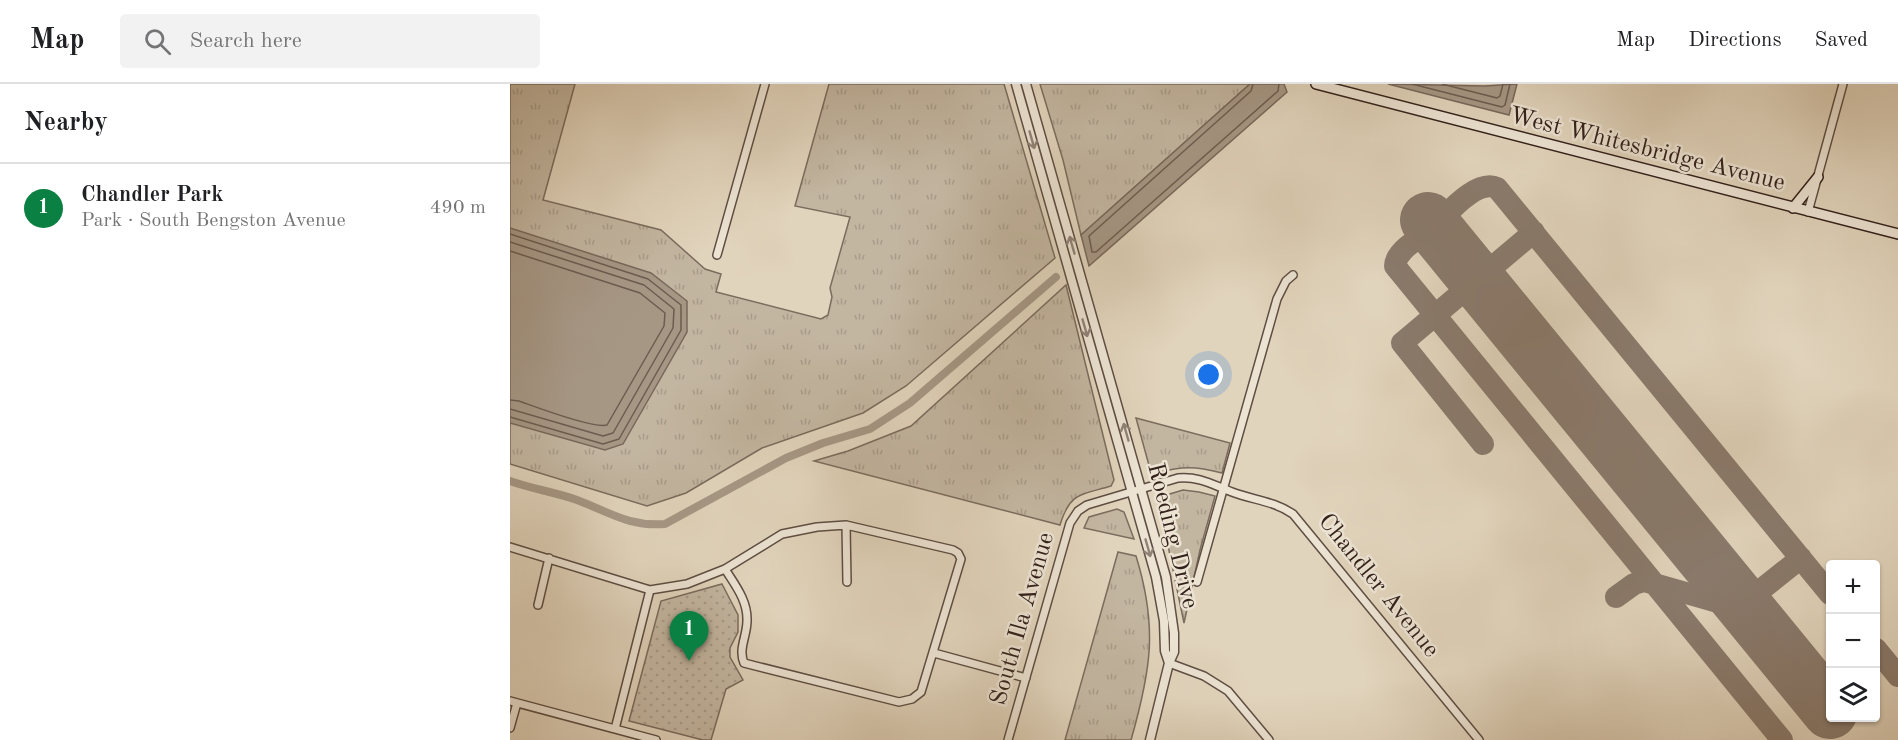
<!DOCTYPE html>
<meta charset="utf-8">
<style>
:root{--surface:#fff;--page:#f2f2f2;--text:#202124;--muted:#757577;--line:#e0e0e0;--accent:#0b8043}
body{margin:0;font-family:"Old Standard TT",serif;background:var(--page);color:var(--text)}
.controls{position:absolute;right:18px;bottom:18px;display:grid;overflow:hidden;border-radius:6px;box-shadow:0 2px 4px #0004}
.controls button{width:54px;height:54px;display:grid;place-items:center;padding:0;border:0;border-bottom:2px solid var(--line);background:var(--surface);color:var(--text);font:30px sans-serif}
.you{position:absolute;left:699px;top:291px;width:21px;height:21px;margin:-15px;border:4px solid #fff;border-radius:50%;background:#1a73e8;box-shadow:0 0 0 9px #1a73e833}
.badge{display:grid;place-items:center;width:39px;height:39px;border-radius:50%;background:var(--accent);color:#fff;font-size:20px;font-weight:700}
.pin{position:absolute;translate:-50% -50px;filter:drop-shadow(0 2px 3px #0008)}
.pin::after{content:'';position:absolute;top:32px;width:21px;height:18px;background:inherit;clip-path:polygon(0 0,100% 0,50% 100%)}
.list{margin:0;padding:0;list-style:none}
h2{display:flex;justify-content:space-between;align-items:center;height:78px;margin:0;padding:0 24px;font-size:26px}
h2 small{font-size:20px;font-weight:400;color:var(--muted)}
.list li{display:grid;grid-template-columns:39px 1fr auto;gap:18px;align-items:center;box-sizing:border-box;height:90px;padding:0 24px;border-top:2px solid var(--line)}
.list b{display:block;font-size:22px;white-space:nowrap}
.list p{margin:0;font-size:20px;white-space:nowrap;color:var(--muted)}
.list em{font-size:20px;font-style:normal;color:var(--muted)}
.icon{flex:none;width:33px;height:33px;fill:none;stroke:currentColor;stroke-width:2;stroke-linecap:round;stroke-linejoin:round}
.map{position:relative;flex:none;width:1388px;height:656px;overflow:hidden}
header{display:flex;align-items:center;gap:36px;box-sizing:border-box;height:84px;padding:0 30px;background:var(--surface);border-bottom:2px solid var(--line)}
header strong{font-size:28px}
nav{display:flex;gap:33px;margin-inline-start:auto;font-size:21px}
.search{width:420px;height:54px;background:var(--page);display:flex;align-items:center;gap:15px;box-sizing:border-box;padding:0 21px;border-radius:6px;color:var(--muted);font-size:22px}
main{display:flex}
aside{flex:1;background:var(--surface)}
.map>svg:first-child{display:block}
.grass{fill:url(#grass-tufts);stroke:#7b6c5e;stroke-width:1.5}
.park{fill:url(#park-dots);stroke:#7b6c5e;stroke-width:1.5}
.water{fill:#a69785;stroke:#78685b;stroke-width:1.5}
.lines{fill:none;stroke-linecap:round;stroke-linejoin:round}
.shore{stroke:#6c5c50;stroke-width:1.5}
.canal{stroke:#a69785;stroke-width:8}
.taxiway{stroke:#8a7a6c;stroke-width:22}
.runway{stroke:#8a7a6c;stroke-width:56}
.minor-casing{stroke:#5e4e43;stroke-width:10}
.tertiary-casing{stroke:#5e4e43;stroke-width:11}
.secondary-casing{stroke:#33211b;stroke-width:12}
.minor{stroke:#ece3d3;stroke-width:7}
.tertiary{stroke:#ece3d3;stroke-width:8}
.secondary{stroke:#ece3d3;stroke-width:9}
.oneway{stroke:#908277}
.labels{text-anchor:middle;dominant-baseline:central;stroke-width:5;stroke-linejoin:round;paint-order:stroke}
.street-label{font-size:24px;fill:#33211b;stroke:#ece3d3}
</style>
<header>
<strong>Map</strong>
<div class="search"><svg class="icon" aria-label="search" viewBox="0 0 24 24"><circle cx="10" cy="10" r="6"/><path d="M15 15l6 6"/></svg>Search here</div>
<nav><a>Map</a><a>Directions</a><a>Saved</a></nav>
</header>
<main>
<aside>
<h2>Nearby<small></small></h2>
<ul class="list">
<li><span class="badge">1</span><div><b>Chandler Park</b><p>Park · South Bengston Avenue</p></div><em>490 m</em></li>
</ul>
</aside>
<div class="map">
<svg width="1388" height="656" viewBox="0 0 1388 656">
<defs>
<pattern id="grass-tufts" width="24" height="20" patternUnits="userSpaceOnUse" patternTransform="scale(1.5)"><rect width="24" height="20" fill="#c3b6a1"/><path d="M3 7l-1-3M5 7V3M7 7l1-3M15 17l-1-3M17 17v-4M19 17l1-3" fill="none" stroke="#a89c8a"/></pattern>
<pattern id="park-dots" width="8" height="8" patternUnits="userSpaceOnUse" patternTransform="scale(1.5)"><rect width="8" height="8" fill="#c3b6a1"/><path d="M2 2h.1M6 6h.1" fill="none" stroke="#a89c8a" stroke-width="1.8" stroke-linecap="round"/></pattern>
</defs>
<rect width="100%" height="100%" fill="#e1d4bc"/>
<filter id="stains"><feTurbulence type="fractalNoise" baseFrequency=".00333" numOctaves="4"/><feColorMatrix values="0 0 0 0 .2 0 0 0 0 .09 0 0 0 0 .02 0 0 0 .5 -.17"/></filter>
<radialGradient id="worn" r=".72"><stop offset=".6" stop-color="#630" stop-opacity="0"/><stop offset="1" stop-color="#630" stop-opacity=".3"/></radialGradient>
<!-- grass -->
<path class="grass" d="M0,0h65l-32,116 118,30 44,39 16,5 -5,18 105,27 7,-4 4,-18 -2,-9 20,-71 -55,-11 34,-122h175l51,174 -149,128 -43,27 -101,35 -76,45 -39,13 -137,-42z
M530,0h210l-169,151 -18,-75z
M556,201l48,195 -3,6c-30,9 -41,6 -51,39l-246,-64 34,-10 63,-25z
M626,334l94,25 -8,30c-27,-7 -39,-7 -66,0l-6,-4z
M673,406l16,2 16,4 -15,54 -16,73 -25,-121 4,-6z
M607,425l7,3 10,27 -50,-11 5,-11z
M608,468l18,4c22,71 15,114 -5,184h-66z"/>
<!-- park -->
<path class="park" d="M212,500l16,31v17l-8,16v9l13,23 -17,9 -15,51h-8l-74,-19 32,-120z"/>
<!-- water -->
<path class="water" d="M740,0h34l3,8 -198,174 -8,-31z
M878,0l96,2 33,-2 -8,31z
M0,144l141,45 36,28v31l-64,112 -18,6 -95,-27z"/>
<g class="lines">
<!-- shore -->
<path class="shore" d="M743,0l-2,7 -162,145 3,16h4l182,-161 1,-7
M902,0l90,23 3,-2 5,-21
M932,0l55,14 3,-2 3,-12
M0,150l138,45 33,26v25l-62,109 -16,5 -93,-27
M0,158l134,43 30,24 -1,19 -60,105 -10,3 -93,-27
M0,167l130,42 25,20 -1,13 -57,99c-14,4 -71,-18 -88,-24l-9,-1"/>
<!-- canal -->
<path class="canal" d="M0,397c22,8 45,11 67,19 32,12 52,27 88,24l121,-66 37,-15 47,-14 40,-26 146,-126"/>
<!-- taxiway -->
<path class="taxiway" d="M940,162c-7,-5 -13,-11 -21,-10 -13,0 -34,18 -34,30l387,474
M940,162c-7,-10 -13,-18 -6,-29 12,-13 36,-37 53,-29l333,406
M973,360l-81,-101 132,-111
M1106,513l18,-13 10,-3 105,30
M1233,520l58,-46
M1366,565l22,27"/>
<!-- runway -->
<path class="runway" d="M918,136l402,491"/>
<!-- minor casing -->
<g class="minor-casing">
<path id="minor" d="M1298,128l35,-128
M207,171l48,-171
M336,441l1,57
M0,463l140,43 37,-6 38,-15 57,-35 35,-7 29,-2 107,25 5,3 3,6 -40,133 -9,7 -13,3 -155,-39c-6,-14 3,-27 3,-42 1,-20 -12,-36 -22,-52
M687,498l80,-283 9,-18 7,-6
M28,521l11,-47
M424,569l92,25
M659,579l35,13 24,15 41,49
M0,617l146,39
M0,644l7,-25
M105,645l35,-139
M498,656l62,-217 8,-12 9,-6 91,-27c21,-2 35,7 54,14 21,8 42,9 61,22l186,226"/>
</g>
<!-- tertiary casing -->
<g class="tertiary-casing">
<path id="tertiary" d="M506,0l140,493 8,44 1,30 4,12
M516,0l140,493 8,56v19l-5,11 -19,77"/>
</g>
<!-- secondary casing -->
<g class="secondary-casing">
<path id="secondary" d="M806,0l582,150
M1283,124l25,-31"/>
</g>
<!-- minor -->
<use href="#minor" class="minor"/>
<!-- tertiary -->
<use href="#tertiary" class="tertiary"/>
<!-- secondary -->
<use href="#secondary" class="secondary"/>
</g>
<!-- one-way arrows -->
<defs><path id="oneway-shaft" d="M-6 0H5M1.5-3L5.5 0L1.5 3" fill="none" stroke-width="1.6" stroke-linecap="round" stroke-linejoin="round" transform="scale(1.5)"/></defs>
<g class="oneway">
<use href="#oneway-shaft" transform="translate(522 56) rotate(74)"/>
<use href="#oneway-shaft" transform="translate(562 161) rotate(-106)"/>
<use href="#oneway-shaft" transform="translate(575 244) rotate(74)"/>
<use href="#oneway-shaft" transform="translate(616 348) rotate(-106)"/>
<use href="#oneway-shaft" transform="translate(638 464) rotate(74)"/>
</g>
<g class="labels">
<!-- street labels -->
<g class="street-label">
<text transform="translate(1137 66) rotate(14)">West Whitesbridge Avenue</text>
<text transform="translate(662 452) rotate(76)">Roeding Drive</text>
<text transform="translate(868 502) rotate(51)">Chandler Avenue</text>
<text transform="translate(513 535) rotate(-74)">South Ila Avenue</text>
</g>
</g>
<rect width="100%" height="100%" filter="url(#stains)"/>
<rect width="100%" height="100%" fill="url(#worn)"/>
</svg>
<div class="controls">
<button>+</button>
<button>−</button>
<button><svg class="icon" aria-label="layers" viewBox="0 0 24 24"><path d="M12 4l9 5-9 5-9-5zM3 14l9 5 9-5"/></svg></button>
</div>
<div class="you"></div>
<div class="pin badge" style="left:179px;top:577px">1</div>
</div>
</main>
